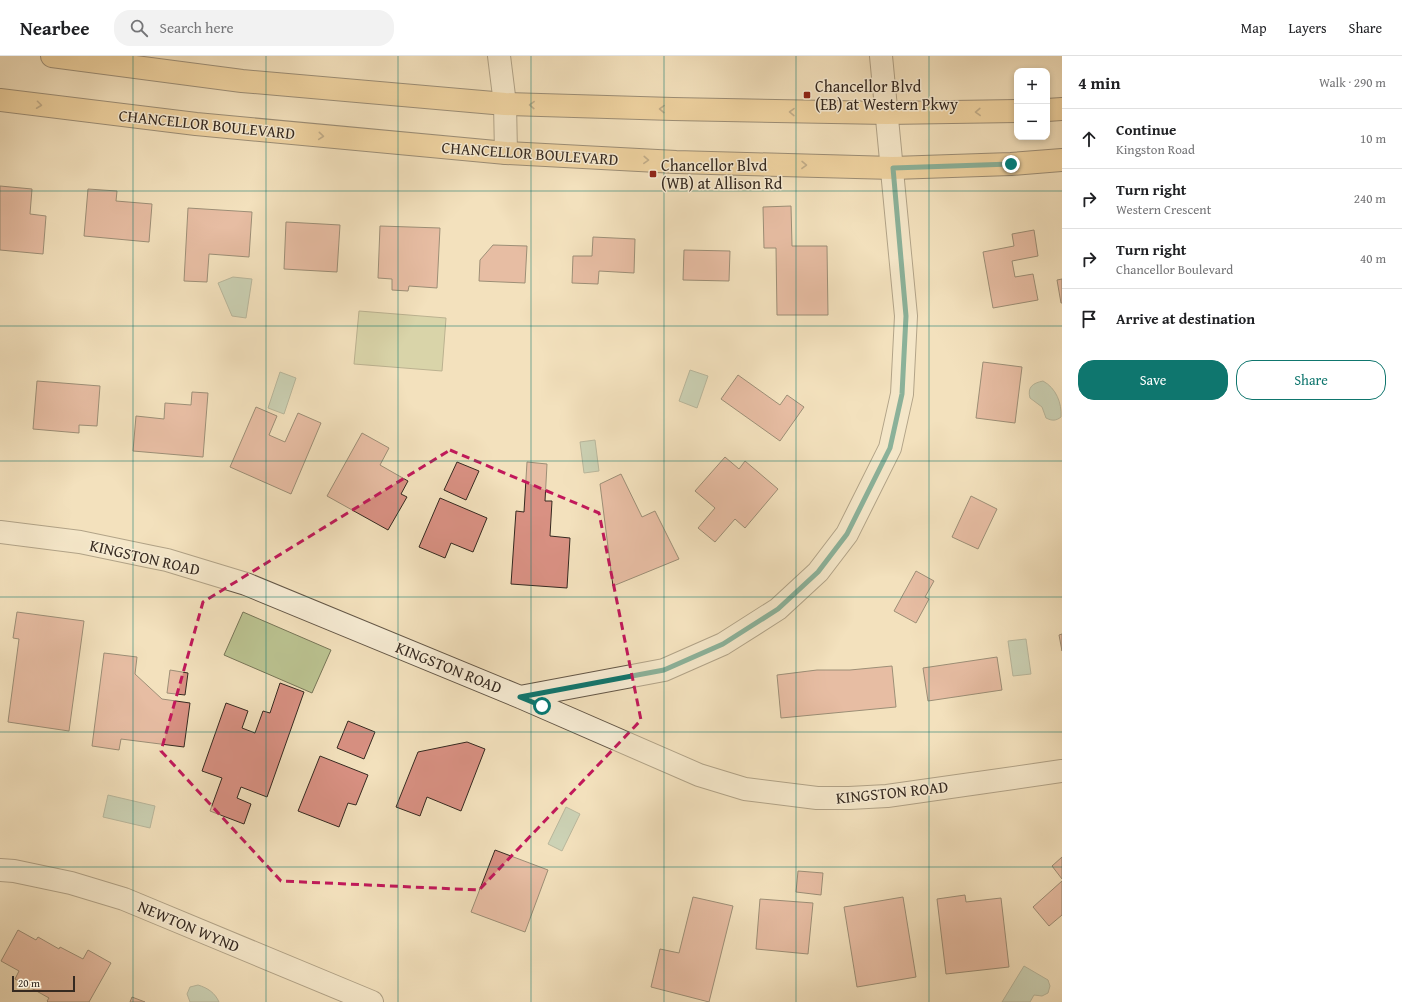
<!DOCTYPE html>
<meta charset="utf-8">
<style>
:root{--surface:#fff;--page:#f2f2f2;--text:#202124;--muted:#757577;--line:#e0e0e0;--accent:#0f766e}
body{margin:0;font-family:"Gentium Book Plus",serif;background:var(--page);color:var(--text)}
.controls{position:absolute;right:12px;top:12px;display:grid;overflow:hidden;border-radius:8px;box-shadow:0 2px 6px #0003}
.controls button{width:36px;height:36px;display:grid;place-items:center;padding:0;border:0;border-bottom:1px solid var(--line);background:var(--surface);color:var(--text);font:20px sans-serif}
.scale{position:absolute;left:12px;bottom:10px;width:63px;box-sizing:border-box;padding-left:4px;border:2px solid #352920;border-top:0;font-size:11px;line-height:14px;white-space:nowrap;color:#352920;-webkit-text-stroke:3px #f7ecd4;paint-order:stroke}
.stop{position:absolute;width:12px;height:12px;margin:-9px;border:3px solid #0f766e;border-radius:50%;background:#fff}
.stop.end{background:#0f766e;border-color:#fff;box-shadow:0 1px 4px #0008}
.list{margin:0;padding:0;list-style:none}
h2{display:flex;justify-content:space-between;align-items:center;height:52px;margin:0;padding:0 16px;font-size:17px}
h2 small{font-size:13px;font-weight:400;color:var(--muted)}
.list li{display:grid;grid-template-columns:26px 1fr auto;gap:12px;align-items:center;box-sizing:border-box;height:60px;padding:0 16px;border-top:1px solid var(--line)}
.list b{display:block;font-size:15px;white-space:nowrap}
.list p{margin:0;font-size:13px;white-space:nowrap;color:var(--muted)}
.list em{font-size:13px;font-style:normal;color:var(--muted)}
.actions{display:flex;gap:8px;padding:12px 16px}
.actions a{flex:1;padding:9px 0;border:1px solid var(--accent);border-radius:16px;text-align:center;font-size:14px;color:var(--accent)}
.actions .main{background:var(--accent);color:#fff}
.icon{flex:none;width:22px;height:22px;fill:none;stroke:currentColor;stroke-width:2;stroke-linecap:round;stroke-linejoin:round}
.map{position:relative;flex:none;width:1062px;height:946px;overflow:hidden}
header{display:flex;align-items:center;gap:24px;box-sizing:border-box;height:56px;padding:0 20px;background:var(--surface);border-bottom:1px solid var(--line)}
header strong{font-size:19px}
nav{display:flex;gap:22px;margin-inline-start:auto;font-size:14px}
.search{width:280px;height:36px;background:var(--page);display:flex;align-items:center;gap:10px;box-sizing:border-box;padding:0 14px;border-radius:16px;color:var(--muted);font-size:15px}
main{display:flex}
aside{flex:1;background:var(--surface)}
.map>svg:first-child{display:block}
.green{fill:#bbc391;stroke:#787658}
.water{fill:#9dbeab;stroke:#738273}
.building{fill:#d99183;stroke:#352920}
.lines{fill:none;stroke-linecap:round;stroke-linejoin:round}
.minor-casing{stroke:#645747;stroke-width:24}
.major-casing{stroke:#352920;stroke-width:24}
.minor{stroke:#f7ecd4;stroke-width:22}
.major{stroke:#eac07e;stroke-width:22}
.oneway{stroke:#866d4a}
.route{stroke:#0f766e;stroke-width:5}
.marked{fill:none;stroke:#c2185b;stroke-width:3;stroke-dasharray:8 5;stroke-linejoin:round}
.grid{fill:none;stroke:#0f766e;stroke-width:1;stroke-opacity:0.55}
.poi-dot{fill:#8f2418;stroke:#f7ecd4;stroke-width:1.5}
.labels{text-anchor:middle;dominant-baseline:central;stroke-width:3;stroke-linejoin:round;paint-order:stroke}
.poi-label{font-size:16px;fill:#352920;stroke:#f7ecd4;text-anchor:start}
.street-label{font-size:16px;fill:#352920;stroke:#f7ecd4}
</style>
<header>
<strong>Nearbee</strong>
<div class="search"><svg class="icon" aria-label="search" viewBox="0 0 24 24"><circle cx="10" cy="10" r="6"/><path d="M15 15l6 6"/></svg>Search here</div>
<nav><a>Map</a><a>Layers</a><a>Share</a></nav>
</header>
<main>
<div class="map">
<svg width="1062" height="946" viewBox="0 0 1062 946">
<rect width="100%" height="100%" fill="#f3e1bd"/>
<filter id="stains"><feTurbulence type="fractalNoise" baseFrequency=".005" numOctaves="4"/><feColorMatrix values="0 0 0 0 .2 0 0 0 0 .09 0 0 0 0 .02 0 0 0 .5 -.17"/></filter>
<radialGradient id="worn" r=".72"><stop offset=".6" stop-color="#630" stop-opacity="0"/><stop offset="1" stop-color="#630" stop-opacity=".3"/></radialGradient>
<!-- green -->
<path class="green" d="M359,255l87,7 -4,53 -88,-7z
M243,556l88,38 -19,43 -88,-38z"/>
<!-- water -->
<path class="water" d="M233,221l19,2 -6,39 -14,-2 -14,-33z
M690,314l18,6 -11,32 -18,-7z
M280,316l16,6 -12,36 -16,-6z
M1043,325c13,7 19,22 18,36 -5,4 -9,4 -15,1l-4,-11 -12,-9c-3,-11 3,-15 13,-17z
M595,384l4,31 -15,2 -4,-31z
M1026,583l5,35 -18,2 -5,-35z
M108,739l47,11 -5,22 -47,-11z
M566,751l14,7 -18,37 -14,-7z
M1024,910l24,14 2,6 -2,7 -6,3 -8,-1 -4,7h-28z
M198,929c10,3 17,8 21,17h-29l-3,-8 3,-7z"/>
<!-- building -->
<path class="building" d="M0,130l32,3 -2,25 16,2 -3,38 -43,-4z
M88,133l29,2 -1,10 36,3 -3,38 -65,-6z
M791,150l1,40h35l1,69h-51l-1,-67h-12l-1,-41z
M188,152l64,4 -3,45 -40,-3 -2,28 -23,-1z
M286,166l54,3 -3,47 -53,-3z
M380,170l60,2 -3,60 -28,-2 -1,5 -16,-1v-11l-14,-1z
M1034,174l4,26 -26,5 3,16 18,-3 5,26 -45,8 -10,-56 31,-6 -2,-12z
M593,181l42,2 -1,34 -35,-2 -1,13 -26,-1 1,-27h19z
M493,189l34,1 -2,37 -46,-2 1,-21z
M684,194l46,1 -1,30 -46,-1z
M1062,223v24h-1l-4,-23z
M983,306l39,5 -7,56 -39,-5z
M738,319l42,30 7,-10 17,12 -24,34 -59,-42z
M37,325l63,5 -3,40 -18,-1v8l-46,-4z
M192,336l16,1 -5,64 -70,-6 3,-35 28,3 1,-16 26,2z
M256,351l21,9 -8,19 16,7 13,-29 23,10 -30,71 -61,-27z
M362,377l27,15 -9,17 28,16 -7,13 6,3 -19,33 -61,-34z
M725,401l14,12 6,-8 33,28 -33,39 -10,-9 -20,23 -17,-14 17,-20 -20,-17z
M457,406l22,9 -13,29 -22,-10z
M527,406l20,2 -2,37h7l-2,35 20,2 -3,50 -56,-4 5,-73 8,1z
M621,418l21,43 13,-6 24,48 -66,27 -13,-102z
M971,440l26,13 -19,40 -26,-12z
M440,442l47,20 -14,34 -22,-9 -6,15 -26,-11z
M916,515l18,10 -9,16 4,2 -13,24 -22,-12z
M17,556l67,9 -15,110 -61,-9 11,-83 -6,-1z
M1062,578v17l-3,-16z
M104,597l33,4 -2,17 27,25 28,4 -6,44 -63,-8 -2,11 -27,-4z
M997,601l5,33 -74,11 -5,-33z
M892,610l4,41 -115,11 -4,-43 40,-5h33z
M170,614l18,3 -3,22 -18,-2z
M280,627l24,9 -37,105 -26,-10 -4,11 14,6 -7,20 -34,-13 12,-33 -20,-7 24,-68 22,8 -6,17 13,5 8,-22 7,2z
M348,665l27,11 -11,27 -27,-11z
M467,686l18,7 -24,62 -34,-14 -7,19 -24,-9 22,-55z
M320,700l48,19 -12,30 -8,-2 -9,24 -41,-16z
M495,794l53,20 -23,62 -54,-20z
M1062,801v22l-10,-13z
M798,815l25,2 -2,22 -25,-3z
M1062,825v34l-13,11 -16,-19z
M965,839l1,7 35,-4 8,69 -63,7 -9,-75z
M693,841l40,9 -24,96 -58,-15 9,-38 19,4z
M903,841l13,80 -59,10 -13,-80z
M760,843l53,4 -5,51 -52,-5z
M18,874l18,10 2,-3 21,12 1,-2 23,12 5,-9 23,13 -22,39h-41l-1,-1 2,-3 -34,-19 4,-8 -18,-10z
M132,941l13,5h-15z"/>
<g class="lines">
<!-- minor casing -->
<g class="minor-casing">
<path id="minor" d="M499,0l6,48 1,49
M0,476l80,10 72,15 15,3 79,24 274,113 179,78 46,14 72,9h32l38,-2 175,-25
M520,641l144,-27 59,-26 55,-35 40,-37 29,-38 43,-86 12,-54 4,-78 -25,-260
M0,814l14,1 57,12 53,16 248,103"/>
</g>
<!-- major casing -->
<g class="major-casing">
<path id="major" d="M52,0l190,25 263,23 168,5 214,4 130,-2
M0,44l196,24 310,29 170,9 217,6 118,-4 51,-4
M1047,54l15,-1"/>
</g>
<!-- minor -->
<use href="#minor" class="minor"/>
<!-- major -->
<use href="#major" class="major"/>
</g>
<!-- one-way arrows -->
<defs><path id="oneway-chevron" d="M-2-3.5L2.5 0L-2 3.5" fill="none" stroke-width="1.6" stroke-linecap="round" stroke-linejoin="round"/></defs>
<g class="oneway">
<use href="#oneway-chevron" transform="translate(39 49) rotate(7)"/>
<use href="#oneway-chevron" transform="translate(532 49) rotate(-178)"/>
<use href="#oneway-chevron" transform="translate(662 53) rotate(-178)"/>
<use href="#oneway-chevron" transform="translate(792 56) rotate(-179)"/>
<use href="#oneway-chevron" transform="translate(978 56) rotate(178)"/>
<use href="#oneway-chevron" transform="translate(321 80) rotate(5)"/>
<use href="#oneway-chevron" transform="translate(646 104) rotate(3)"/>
<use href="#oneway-chevron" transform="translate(804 109) rotate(1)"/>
</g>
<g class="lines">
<!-- route -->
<path class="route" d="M542,650l-22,-9 144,-27 59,-26 55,-35 40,-37 29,-38 43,-86 12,-54 4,-78 -13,-148 118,-4"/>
</g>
<!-- marked area -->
<path d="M0 0H1062V946H0ZM450,394l149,63 42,207 -162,170 -198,-9 -120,-130 42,-149z" fill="#f3e1bd" fill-opacity=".55" fill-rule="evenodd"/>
<path class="marked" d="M450,394l149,63 42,207 -162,170 -198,-9 -120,-130 42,-149z"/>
<!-- grid -->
<path class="grid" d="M133,0v946M266,0v946M398,0v946M531,0v946M664,0v946M796,0v946M929,0v946M0,135h1062M0,270h1062M0,405h1062M0,541h1062M0,676h1062M0,811h1062"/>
<!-- markers -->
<g class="poi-dot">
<rect x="803" y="35" width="8" height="8" rx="2"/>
<rect x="649" y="114" width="8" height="8" rx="2"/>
</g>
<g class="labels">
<!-- poi labels -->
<g class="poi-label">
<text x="815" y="30">Chancellor Blvd<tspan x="815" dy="18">(EB) at Western Pkwy</tspan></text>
<text x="661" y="109">Chancellor Blvd<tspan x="661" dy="18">(WB) at Allison Rd</tspan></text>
</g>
<!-- street labels -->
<g class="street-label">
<text transform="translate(207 68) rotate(6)">CHANCELLOR BOULEVARD</text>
<text transform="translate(530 97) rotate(4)">CHANCELLOR BOULEVARD</text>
<text transform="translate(145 501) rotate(13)">KINGSTON ROAD</text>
<text transform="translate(449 611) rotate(22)">KINGSTON ROAD</text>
<text transform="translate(892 736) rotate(-6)">KINGSTON ROAD</text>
<text transform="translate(189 870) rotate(23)">NEWTON WYND</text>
</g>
</g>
<rect width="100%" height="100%" filter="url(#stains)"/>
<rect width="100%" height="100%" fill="url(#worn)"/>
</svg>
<div class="controls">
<button>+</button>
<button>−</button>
</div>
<div class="scale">20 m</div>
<div class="stop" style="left:542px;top:650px"></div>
<div class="stop end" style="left:1011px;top:108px"></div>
</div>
<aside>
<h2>4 min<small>Walk · 290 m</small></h2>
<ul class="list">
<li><svg class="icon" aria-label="ahead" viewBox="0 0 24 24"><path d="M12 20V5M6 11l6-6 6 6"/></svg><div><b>Continue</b><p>Kingston Road</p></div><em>10 m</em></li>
<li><svg class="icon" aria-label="right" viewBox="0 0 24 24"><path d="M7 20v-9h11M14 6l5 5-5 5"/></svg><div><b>Turn right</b><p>Western Crescent</p></div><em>240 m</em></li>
<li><svg class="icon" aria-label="right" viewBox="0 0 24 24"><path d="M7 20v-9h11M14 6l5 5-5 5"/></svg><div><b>Turn right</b><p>Chancellor Boulevard</p></div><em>40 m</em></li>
<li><svg class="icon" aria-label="arrive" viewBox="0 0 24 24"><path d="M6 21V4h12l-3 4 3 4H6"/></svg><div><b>Arrive at destination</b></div></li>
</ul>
<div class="actions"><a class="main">Save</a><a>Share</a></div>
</aside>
</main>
